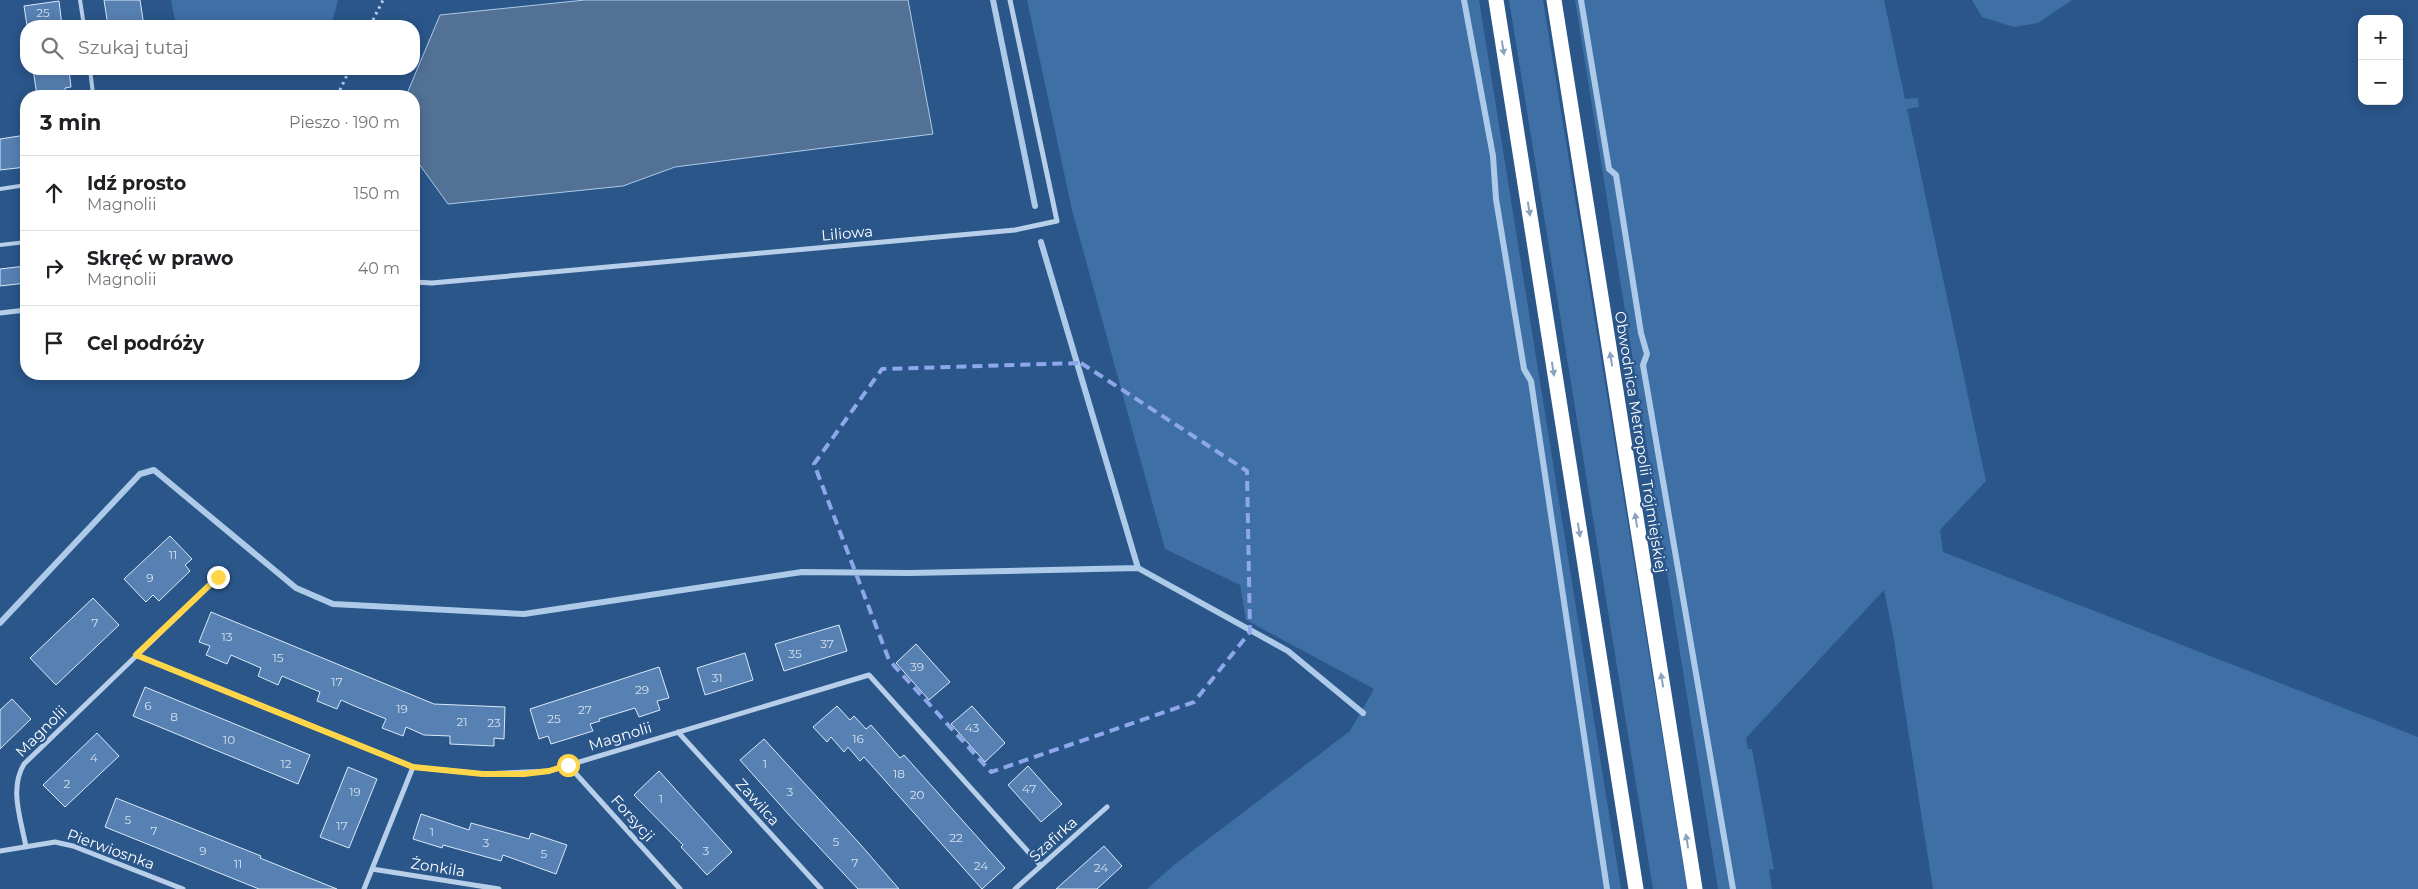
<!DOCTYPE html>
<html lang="pl">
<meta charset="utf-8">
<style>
:root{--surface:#fff;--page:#f6f6f6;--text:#202124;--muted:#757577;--line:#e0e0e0}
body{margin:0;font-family:Montserrat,sans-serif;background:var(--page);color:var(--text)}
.controls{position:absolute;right:15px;top:15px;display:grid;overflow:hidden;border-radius:10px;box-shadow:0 2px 12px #0003}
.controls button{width:45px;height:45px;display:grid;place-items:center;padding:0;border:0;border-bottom:1px solid var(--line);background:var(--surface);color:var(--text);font:25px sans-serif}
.stop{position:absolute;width:15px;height:15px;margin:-11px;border:4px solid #ffd54a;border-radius:50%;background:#fff}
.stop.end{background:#ffd54a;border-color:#fff;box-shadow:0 1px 5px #0008}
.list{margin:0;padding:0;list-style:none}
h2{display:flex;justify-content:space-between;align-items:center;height:65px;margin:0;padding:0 20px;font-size:21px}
h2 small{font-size:16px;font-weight:400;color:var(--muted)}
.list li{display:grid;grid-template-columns:32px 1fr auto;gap:15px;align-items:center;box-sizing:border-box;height:75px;padding:0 20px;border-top:1px solid var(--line)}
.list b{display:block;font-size:19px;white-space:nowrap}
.list p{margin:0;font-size:16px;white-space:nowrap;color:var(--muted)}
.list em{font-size:16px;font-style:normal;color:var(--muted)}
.icon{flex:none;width:28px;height:28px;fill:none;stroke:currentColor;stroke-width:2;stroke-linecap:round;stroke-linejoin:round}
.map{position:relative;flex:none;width:2418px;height:889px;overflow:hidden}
.search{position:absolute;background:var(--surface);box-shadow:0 2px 12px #0003;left:20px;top:20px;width:400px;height:55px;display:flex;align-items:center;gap:12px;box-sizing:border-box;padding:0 18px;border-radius:20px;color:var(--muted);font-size:19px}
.panel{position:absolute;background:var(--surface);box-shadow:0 2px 12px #0003;left:20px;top:90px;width:400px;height:290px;border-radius:20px}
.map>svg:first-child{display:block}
.green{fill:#3e70a6}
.water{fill:#527195;stroke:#adcae9}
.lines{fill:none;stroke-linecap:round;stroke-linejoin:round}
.stream{stroke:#adcae9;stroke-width:6}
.building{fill:#5681b2;stroke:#dce9f7}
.path{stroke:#b8cfe9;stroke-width:3;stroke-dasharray:2.5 4;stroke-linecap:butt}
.lane{stroke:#b8cfe9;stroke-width:4}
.street{stroke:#b8cfe9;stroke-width:5}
.highway{stroke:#fff;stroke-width:15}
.oneway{fill:#8aa2bf}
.route{stroke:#ffd54a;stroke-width:6}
.marked{fill:none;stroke:#8ea6ec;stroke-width:4;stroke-dasharray:10 6;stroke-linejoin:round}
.labels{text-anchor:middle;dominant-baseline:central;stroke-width:4.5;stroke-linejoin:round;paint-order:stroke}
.number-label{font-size:12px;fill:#d5e0ec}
.street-label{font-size:15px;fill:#fff;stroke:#2a568a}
</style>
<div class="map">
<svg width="2418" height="889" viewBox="0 0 2418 889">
<rect width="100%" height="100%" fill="#2a568a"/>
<!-- green -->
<path class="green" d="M171,0h167l-7,26h-155z
M1027,0h452l142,889h-474l27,-24 176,-134 24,-42 -128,-69 -6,-35 -75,-36 -93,-339z
M1509,0h34l144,889h-34z
M1575,0h309l21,99 13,-1 1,9 -12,2 79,372 -46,49 3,22 475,185v152h-485l-40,-255 -9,-44 -138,148 2,11h4l22,120 -5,1 3,19h-54z
M1972,0h100l-34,23 -24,4 -32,-10z"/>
<!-- water -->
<path class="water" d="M585,0h323l25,134 -258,33 -52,19 -175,18 -34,-47v-61h-8l34,-81z"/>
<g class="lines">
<!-- stream -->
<path class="stream" d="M993,0l42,206
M1464,0l29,156 3,43 28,170 7,12 4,27 72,481
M1581,0l28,169 7,6 25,158 6,21 -4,11 4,23 86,501
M1041,242l97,326 150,83 75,62
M0,623l140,-149 14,-4 142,118 37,16 191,10 278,-42 108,1 228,-5"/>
</g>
<!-- building -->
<path class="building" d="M104,0h36l4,26h-36z
M59,1l3,25h-35l-3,-20z
M33,69l36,1 2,17 -6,1 1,8h-29z
M26,135v32l-26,3v-31z
M26,266v17l-26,3v-17z
M170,536l22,23 -7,6 5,6 -31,30 -6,-6 -7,7 -22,-23z
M93,598l26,27 -63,60 -26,-27z
M211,612l223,92 71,3 -1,32 -10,-1v8l-44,-2v-8l-26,-1 -18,-8 -3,9 -21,-8 4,-9 -34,-14 -11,-5 -4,9 -20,-8 3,-9 -38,-16 -4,9 -20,-9 3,-8 -30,-13 -4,9 -21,-9 4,-9 -11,-4z
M839,625l8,26 -63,20 -9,-27z
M916,644l34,38 -21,18 -33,-37z
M745,653l8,27 -48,15 -8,-27z
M659,667l10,31 -12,3 3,9 -21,7 -4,-9 -36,11 1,2 -10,3 3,7 -42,13 -3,-8 -9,3 -9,-30z
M145,687l165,68 -12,29 -165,-68z
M12,699l19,20 -31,30v-39z
M837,706l13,14 4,-4 12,13 5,-4 29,33 4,-3 101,113 -23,21 -118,-132 -4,4 -12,-14 -4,5 -13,-15 -4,5 -14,-15z
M972,706l33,37 -20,19 -34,-38z
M97,733l22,23 -54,51 -22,-22z
M764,739l96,105 39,45h-41l-68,-73 -50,-56z
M1028,766l34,38 -21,18 -33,-37z
M348,767l29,12 -28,69 -29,-11z
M659,771l73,81 -25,23 -26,-28 2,-2 -49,-50z
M116,798l145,58 -1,2 77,31h-78l-154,-62z
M421,814l48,16 2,-7 58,16 2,-6 36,12 -11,29 -53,-19 -2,6 -58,-16 -1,3 -29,-9z
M1104,846l18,20 -25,23h-41z"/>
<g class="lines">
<!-- path -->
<path class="path" d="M370,26l13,-26
M337,96l13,-27"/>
<!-- lane -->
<path class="lane" d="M80,0l4,26
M90,69l3,25
M0,189l26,-4
M0,245l26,-3"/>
<!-- street -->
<path class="street" d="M414,282l18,1 583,-53 42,-9 -47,-221
M0,313l26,-3
M136,655l277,112 70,7 66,-3 320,-96 172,191
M678,732l143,157
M568,765l112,124
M26,847c-5,-28 -17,-58 -2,-83l194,-187
M0,851l55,-9 18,4 110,43
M372,869l127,20
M364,889l49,-122
M1015,889l92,-82"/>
<!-- highway -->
<path class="highway" d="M1496,0l140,889
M1554,0l141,889"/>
</g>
<!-- one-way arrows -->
<defs><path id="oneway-solid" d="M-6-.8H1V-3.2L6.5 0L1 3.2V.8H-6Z" transform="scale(1.25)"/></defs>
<g class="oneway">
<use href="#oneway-solid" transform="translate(1503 48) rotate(81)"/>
<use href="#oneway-solid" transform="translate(1529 209) rotate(81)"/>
<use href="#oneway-solid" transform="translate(1611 359) rotate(-99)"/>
<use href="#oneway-solid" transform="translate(1553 369) rotate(81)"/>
<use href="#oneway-solid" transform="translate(1636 520) rotate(-99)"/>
<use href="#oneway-solid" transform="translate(1579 530) rotate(81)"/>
<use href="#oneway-solid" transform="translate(1662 680) rotate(-99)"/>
<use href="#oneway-solid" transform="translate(1687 841) rotate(-99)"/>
</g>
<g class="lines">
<!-- route -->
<path class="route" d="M218,577l-82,78 277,112 70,7h41l25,-3 19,-6"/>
</g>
<!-- marked area -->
<path class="marked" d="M1081,363l166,108 3,161 -56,70 -203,70 -102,-112 -75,-196 68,-95z"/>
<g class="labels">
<!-- number labels -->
<g class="number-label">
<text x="43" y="12">25</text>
<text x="173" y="554">11</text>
<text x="150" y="577">9</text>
<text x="95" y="622">7</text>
<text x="227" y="636">13</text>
<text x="827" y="643">37</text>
<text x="795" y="653">35</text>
<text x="278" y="657">15</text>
<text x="917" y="666">39</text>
<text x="717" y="677">31</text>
<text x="337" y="681">17</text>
<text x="642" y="689">29</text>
<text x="148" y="705">6</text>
<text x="402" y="708">19</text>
<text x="585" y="709">27</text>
<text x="174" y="716">8</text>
<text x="554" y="718">25</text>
<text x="462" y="721">21</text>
<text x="494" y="722">23</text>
<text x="972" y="727">43</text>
<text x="858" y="738">16</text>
<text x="229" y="739">10</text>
<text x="94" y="757">4</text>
<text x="286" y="763">12</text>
<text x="765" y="763">1</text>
<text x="899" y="773">18</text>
<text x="67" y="783">2</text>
<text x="1029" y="788">47</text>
<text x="355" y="791">19</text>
<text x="790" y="791">3</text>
<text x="917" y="794">20</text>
<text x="661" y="798">1</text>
<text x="128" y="819">5</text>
<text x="342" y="825">17</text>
<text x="154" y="830">7</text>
<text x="432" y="831">1</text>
<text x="956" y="837">22</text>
<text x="836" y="841">5</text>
<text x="486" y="842">3</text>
<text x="203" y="850">9</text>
<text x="706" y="850">3</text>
<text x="544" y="853">5</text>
<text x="855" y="862">7</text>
<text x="238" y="863">11</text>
<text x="981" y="865">24</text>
<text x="1101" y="867">24</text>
</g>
<!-- street labels -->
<g class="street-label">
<text transform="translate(847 233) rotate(-5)">Liliowa</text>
<text transform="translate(1641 442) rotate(81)">Obwodnica Metropolii Trójmiejskiej</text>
<text transform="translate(41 731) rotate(-45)">Magnolii</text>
<text transform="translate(620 736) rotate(-17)">Magnolii</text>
<text transform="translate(758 802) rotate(48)">Zawilca</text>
<text transform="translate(633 818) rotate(48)">Forsycji</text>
<text transform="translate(1053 839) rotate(-42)">Szafirka</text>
<text transform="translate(111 849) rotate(20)">Pierwiosnka</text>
<text transform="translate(438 867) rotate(9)">Żonkila</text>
</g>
</g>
</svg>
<div class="controls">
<button>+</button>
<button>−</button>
</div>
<div class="stop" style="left:568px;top:765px"></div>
<div class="stop end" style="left:218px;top:577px"></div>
<div class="search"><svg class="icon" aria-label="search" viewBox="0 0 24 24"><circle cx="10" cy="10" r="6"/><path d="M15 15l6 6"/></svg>Szukaj tutaj</div>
<section class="panel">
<h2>3 min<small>Pieszo · 190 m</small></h2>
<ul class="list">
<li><svg class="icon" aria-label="ahead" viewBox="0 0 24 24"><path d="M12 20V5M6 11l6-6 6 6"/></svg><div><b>Idź prosto</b><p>Magnolii</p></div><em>150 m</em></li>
<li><svg class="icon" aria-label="right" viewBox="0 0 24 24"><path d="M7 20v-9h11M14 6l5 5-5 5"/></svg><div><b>Skręć w prawo</b><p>Magnolii</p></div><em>40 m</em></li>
<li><svg class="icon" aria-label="arrive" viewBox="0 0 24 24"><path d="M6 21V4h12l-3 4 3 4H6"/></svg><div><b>Cel podróży</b></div></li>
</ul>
</section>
</div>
